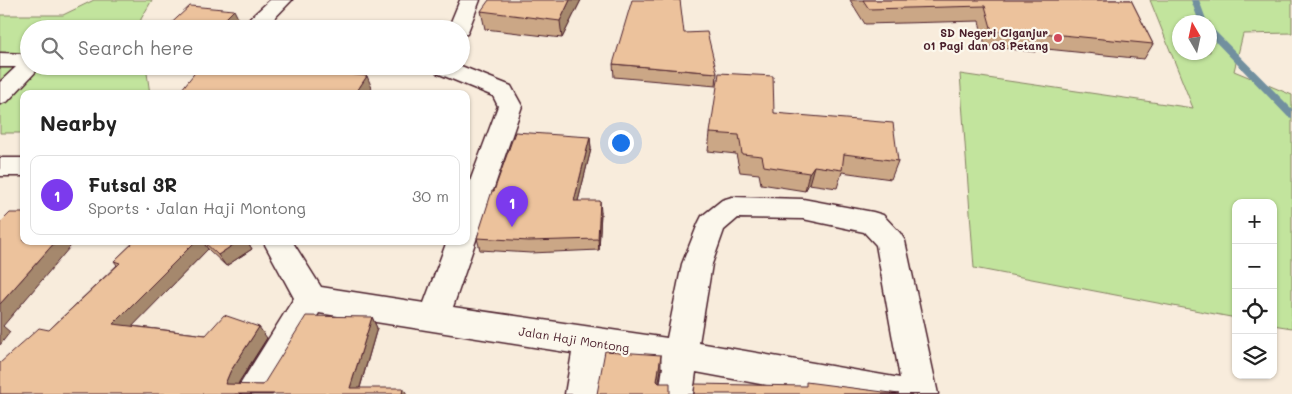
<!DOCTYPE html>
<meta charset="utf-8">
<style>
:root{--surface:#fff;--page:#f6f6f6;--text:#222;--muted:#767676;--line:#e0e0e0;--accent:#7c3aed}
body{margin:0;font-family:Mali,sans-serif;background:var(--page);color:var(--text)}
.controls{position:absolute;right:15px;bottom:15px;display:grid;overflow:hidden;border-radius:10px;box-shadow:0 1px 4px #0004}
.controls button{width:45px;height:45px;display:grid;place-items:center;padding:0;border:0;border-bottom:1px solid var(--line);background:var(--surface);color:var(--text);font:25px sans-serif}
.compass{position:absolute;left:1172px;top:15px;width:45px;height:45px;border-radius:50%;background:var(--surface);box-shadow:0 1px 4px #0004;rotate:351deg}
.you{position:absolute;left:620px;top:142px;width:18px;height:18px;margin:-12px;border:4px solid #fff;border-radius:50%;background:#1a73e8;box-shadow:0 0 0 8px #1a73e833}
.badge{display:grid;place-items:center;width:32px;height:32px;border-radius:50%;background:var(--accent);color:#fff;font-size:16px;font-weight:700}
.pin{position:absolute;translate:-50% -41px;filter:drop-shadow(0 1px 2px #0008)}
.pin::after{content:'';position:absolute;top:26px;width:18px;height:15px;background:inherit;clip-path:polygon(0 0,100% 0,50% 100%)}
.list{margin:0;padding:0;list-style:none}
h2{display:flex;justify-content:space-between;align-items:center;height:65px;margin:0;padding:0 20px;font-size:21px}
h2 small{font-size:16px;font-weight:400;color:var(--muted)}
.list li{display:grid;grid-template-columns:32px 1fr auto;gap:15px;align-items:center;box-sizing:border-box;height:80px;margin:0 10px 10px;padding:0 10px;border:1px solid var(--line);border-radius:10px}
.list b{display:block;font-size:19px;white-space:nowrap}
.list p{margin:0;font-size:16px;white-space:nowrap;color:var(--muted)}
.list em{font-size:16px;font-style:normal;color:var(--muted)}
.icon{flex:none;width:28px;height:28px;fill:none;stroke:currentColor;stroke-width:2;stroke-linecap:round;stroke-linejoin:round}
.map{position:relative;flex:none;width:1292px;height:394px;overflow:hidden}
.search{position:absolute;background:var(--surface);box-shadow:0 1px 4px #0004;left:20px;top:20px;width:450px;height:55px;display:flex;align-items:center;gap:12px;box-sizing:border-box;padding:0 18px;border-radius:28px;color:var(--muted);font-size:19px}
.panel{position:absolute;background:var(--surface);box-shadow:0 1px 4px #0004;left:20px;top:90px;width:450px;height:155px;border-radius:10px}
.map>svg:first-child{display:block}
.green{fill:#c2e49d;stroke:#868264;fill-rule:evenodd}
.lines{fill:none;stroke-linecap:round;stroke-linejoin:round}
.stream{fill:#72909f;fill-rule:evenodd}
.minor-casing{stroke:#4a1f2b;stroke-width:3}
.minor{fill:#fbf7ec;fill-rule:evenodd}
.wall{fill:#cba786;stroke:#4a1f2b}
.shaded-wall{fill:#a5886d;stroke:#4a1f2b}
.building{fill:#ecc29c;stroke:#4a1f2b}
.poi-dot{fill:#d1495b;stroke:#fbf7ec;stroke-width:2}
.labels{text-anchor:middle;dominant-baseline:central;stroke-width:4.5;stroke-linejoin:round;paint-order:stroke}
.far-poi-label{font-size:11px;font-weight:bold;fill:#4a1f2b;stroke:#fbf7ec;text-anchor:end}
.street-label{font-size:12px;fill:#4a1f2b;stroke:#fbf7ec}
</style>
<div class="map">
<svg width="1292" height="394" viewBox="0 0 1292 394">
<rect width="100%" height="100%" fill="#f8ecdc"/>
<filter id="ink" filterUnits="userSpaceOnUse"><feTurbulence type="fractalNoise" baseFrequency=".02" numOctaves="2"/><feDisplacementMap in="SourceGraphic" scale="10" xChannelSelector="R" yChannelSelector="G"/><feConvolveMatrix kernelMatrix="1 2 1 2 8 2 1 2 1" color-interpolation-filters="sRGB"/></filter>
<g filter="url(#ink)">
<!-- green -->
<path class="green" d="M94,0h58l-11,19 -1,10h-111v37h117l4,28h-126v39h-24v-118h63z
M1150,0h142v33l-49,1 -9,37 58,24v233l-19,-3v-122h-37v115l-262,-50 -14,-194 233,34zM1180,22h30v30h-30z"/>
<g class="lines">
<!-- stream -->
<path class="stream" d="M1191,0h8l8,22h-8z
M1210,28l3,1 79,80v9l-4,-1 -78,-81z"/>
<!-- minor casing -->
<g class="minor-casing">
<path id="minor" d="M270,0h22l-25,26 3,3h-27l2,-6z
M460,0h20l-13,34 -6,1v-6h-13z
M0,53l29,1v12h12l-33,35 -8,3v-22l16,-15h-16z
M435,66h26l50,20 11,20 -69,201 214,31 15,-74 16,-40 4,-8 20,-16 10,-3 71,2 70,13 10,3 17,18 5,8 33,153h-123l-119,-22 -3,22h-34l4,-27 -58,-9 -6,36h-34l7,-41 -253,-40 -47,81h-36l5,-11 53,-85 -31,-57h29l29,46 103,16 23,-62h19v-49l32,-86 -5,-10 -56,-23zM738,218l65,1 61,13 12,13 24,133 -201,-35 13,-79 12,-34z
M0,158h24v18h-24z"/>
</g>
<!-- minor -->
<use href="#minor" class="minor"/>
</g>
<!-- wall -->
<path class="wall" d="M581,0l-19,38 -77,-9 -4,-18z
M850,0h281l22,44 -9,15 -107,-11 -2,4 -50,-6 -6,-25 -114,3z
M613,64l104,9 -1,13 -102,-9z
M774,113l124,48 -7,18 -49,-7 -5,16 -28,-4 -4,7 -44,-7 -2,-10 -19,-2 -4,-18 -28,-3 2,-18z
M590,137l1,12 -13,52 23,11 -2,38 -68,3 -51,-3 -3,-12 17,-47z
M135,241h112l5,8 -26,17 -18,-17 -76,77 74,9 61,3 -29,47h25l109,-68 5,11 -17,60 -360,6 49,-64 68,-65 -3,-4z"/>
<!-- shaded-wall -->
<path class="shaded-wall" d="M570,0h11l-19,38 -2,-17z
M234,10l7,14 -5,5h-21z
M367,76l5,12 -4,6h-13z
M590,137l1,12 -16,64 -1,-12z
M814,166l-5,18 -4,7 4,-18z
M600,201l1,11 -2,38 -1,-11z
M56,241h19l-72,85 7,6 -10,13v-41z
M196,241h6l6,8 -84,86 -11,-11z
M239,241h8l5,8 -26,17 -8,-11z
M372,317l5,11 -19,66 -8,-6z
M259,327l8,11 -28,44 -5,12 -9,-10 5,-12z
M661,355v14l-4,25v-13z
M403,388l4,6h-5z"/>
<!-- building -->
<path class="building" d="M489,0h81l-10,21 -79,-10z
M632,0h48l4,33 23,-1 10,41 -104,-9z
M863,0h268l22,44 -111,-11 1,3 -51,-5 -7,-25 -116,3z
M190,6l44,4 -19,19h-50z
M278,67l89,9 -12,18h-177l19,-24 77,3z
M719,73l54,3 1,37 119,10 5,38 -54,-7 -2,16 -28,-4 -5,7 -45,-7 -2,-10 -20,-2 -3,-19 -29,-2z
M515,132l75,5 -16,64h26l-2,38 -69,2 -52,-3 15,-47h2z
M10,213h14v28h32l-56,63v-81z
M135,241h61l-83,83 93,11 18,-20 35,12 -29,45 -5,12 38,1 43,-69 66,1 -22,71h53l-1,6h-402v-31l39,-35 10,2 71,-67 -6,-2z
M203,241h36l-21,14z
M605,351l56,4 -4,26 2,2h11v11h-73z
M806,382l93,12h-205l1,-10 111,2z"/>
</g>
<!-- markers -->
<circle class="poi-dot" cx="1058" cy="38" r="5"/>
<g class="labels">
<!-- far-poi labels -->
<g class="far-poi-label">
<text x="1048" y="32">SD Negeri Ciganjur<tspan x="1048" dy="13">01 Pagi dan 03 Petang</tspan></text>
</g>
<!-- street labels -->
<g class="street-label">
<text transform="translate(574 339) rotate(9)">Jalan Haji Montong</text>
</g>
</g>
</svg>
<div class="controls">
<button>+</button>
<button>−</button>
<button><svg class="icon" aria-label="locate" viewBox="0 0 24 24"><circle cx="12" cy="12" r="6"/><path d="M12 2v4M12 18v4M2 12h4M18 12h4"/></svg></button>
<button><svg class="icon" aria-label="layers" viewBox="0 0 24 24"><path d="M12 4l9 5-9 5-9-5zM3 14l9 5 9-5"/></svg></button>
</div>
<svg class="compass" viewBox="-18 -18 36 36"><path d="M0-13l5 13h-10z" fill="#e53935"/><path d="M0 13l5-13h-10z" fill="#767676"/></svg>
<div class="you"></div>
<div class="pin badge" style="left:512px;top:227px">1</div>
<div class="search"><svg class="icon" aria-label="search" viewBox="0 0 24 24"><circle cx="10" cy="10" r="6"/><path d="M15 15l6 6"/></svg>Search here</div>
<section class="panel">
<h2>Nearby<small></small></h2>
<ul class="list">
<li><span class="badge">1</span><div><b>Futsal 3R</b><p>Sports · Jalan Haji Montong</p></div><em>30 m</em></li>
</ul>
</section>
</div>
